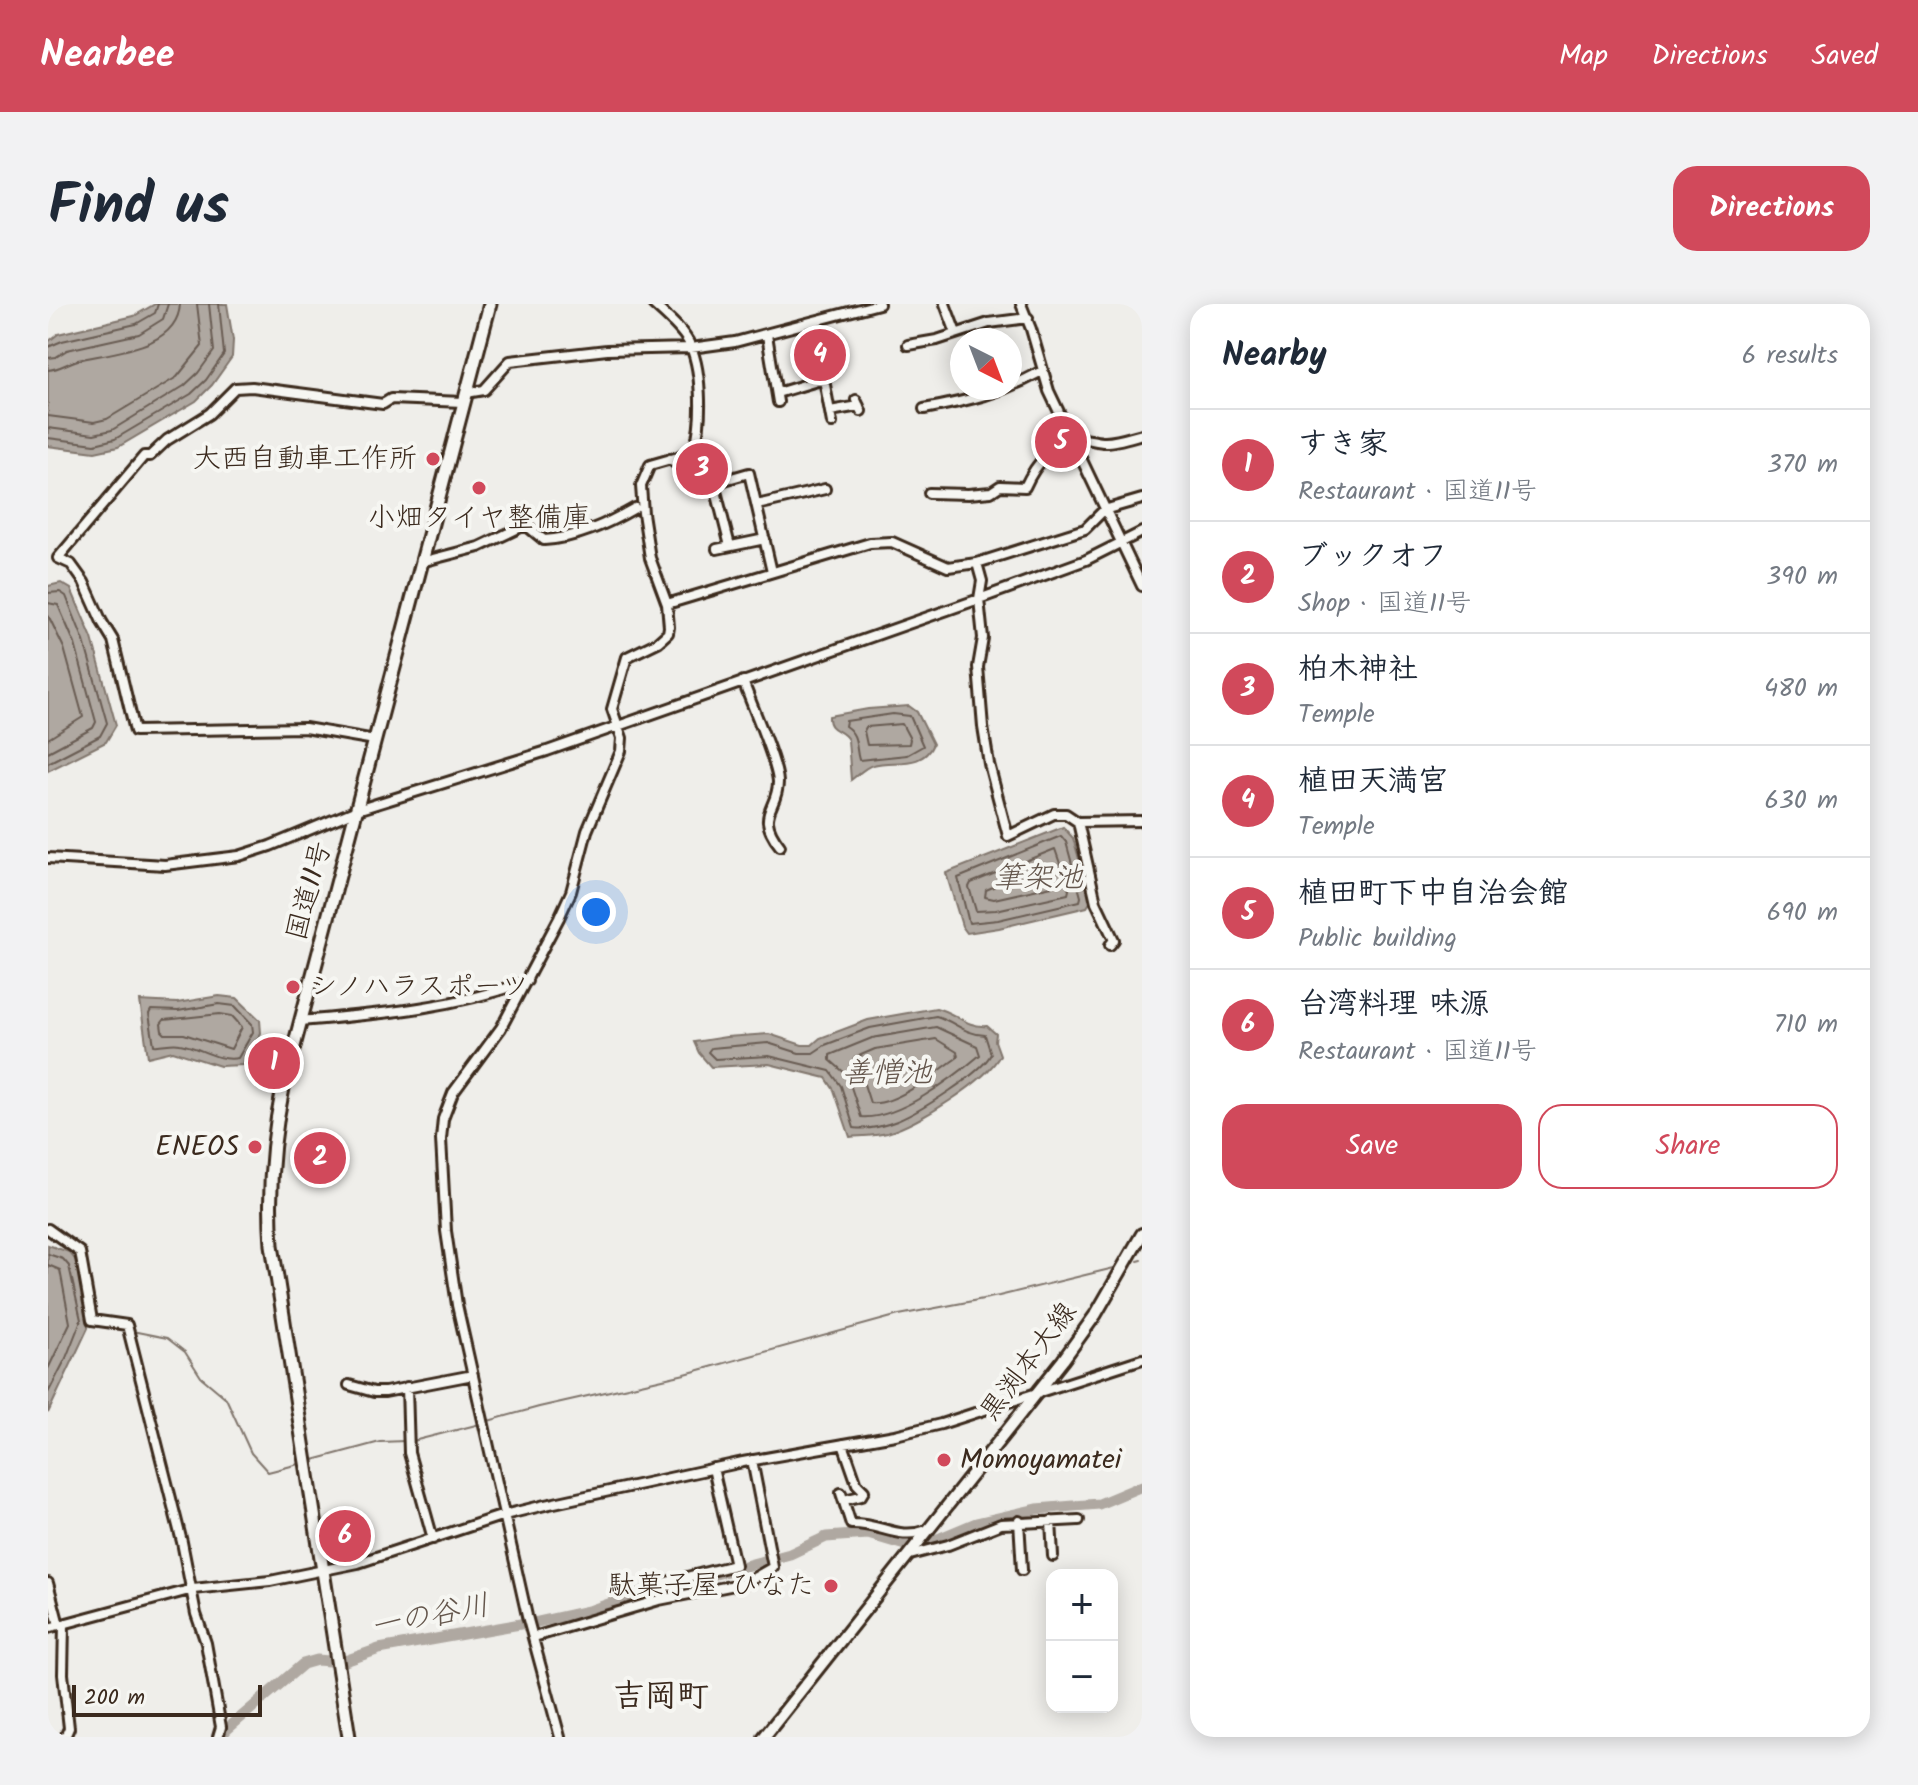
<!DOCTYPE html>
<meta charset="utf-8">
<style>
:root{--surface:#fff;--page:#f2f2f3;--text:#1f2937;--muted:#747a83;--line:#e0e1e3;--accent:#d1495b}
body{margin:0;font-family:Kalam,"Klee One",sans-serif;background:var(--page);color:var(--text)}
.controls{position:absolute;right:24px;bottom:24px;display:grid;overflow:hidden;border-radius:16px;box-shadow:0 4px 20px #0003}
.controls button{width:72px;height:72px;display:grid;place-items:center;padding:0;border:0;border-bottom:2px solid var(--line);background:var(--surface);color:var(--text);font:40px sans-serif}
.compass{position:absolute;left:902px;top:24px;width:72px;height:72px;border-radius:50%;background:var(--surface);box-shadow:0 4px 20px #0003;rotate:138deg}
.scale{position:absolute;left:24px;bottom:20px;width:190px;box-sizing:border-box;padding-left:8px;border:4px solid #3b2a1e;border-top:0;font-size:22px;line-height:28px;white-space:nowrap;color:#3b2a1e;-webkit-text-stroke:6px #f6f6f2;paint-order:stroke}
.you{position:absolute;left:548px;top:608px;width:28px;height:28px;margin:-20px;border:6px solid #fff;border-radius:50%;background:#1a73e8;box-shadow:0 0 0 12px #1a73e833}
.badge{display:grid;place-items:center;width:52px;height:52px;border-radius:50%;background:var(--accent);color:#fff;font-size:26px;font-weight:700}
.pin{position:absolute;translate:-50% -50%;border:4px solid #fff;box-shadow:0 2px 8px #0006}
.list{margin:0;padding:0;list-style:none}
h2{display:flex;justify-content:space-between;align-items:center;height:104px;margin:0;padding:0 32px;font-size:34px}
h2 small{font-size:26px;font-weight:400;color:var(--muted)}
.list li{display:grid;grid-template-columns:52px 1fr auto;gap:24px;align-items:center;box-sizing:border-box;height:112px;padding:0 32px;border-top:2px solid var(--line)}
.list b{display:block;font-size:30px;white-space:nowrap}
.list p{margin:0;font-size:26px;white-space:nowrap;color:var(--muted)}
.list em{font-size:26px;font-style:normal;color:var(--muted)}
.actions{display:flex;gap:16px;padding:24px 32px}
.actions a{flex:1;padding:18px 0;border:2px solid var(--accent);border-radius:24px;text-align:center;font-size:28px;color:var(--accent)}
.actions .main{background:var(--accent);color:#fff}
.map{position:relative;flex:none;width:1094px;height:1433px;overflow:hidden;border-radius:24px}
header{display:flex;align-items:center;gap:48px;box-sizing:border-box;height:112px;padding:0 40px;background:var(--accent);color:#fff}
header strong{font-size:38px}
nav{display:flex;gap:44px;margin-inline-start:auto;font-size:28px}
.intro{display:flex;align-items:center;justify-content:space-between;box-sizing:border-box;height:192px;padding:0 48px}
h1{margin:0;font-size:56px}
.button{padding:20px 36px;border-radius:24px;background:var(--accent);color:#fff;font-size:28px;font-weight:700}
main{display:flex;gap:48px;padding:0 48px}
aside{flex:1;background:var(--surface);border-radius:24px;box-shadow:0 4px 20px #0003}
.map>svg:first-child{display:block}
.water{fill:#afa8a1;stroke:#81766d;stroke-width:2}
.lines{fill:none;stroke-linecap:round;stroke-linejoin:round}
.shore{stroke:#695c52;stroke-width:2}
.stream{stroke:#81766d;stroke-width:2}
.river{stroke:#afa8a1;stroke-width:11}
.minor-casing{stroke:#3b2a1e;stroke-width:14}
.major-casing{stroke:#3b2a1e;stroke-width:16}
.highway-casing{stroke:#3b2a1e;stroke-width:17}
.minor{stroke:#f6f6f2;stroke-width:8}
.major{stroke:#f6f6f2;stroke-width:10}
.highway{stroke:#f6f6f2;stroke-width:11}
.poi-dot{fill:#d1495b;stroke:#f6f6f2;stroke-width:3}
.labels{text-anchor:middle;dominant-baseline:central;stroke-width:8;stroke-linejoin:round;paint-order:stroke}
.poi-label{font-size:28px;fill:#3b2a1e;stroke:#f6f6f2;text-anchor:end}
.street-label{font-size:28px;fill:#3b2a1e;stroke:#f6f6f2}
.water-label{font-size:30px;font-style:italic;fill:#64564c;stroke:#f6f6f2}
.quarter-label{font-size:32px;font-weight:bold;fill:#3b2a1e;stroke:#f6f6f2}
</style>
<header>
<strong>Nearbee</strong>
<nav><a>Map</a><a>Directions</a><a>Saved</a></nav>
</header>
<div class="intro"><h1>Find us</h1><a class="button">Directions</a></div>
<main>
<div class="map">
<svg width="1094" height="1433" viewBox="0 0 1094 1433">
<rect width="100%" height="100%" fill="#efeeea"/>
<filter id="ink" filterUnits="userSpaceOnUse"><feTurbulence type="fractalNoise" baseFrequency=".0125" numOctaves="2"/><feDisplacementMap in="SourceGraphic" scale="16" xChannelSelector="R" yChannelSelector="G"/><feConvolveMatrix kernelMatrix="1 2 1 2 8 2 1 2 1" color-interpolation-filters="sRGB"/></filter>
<g filter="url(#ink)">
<!-- water -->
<path class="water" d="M107,0h72l6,36 -1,17 -20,28 -16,16 -78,46 -23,5 -47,-6v-104l10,-8 76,-18z
M13,279l10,6 21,49 24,87 -10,17 -58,29v-185z
M861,402l8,6 16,32c-11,26 -39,15 -60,21 -8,2 -15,10 -22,15l-3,-40c-5,-11 -20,-8 -19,-24l39,-7z
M1015,523l10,11 18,63 -4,6 -88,21 -32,5 -5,-7 -16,-53z
M171,692l18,2 23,22 1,13 -18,32 -23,1 -47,-15 -25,6 -8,-56 37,2z
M888,704c18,4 31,20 51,18l9,8 -1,7 5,14c-13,26 -84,70 -113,78 -12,3 -25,3 -37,4l-16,-47 -8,-12 -57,-14 -58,3 -12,-14 -5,-11 32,-5 43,-3 33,11h10l8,-7 48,-18z
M0,941l21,7 8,10 12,57 -1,9 -40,85z"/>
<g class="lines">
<!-- shore -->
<path class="shore" d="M0,43l14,-6 74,-17 19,-11 3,-9
M0,54l8,-1 11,-7 72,-16 24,-15 5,-15
M0,66c12,-1 19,-7 30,-10 33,-8 100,-11 102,-56
M0,112l46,6 13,-3 70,-42 25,-31 -5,-42
M0,124l46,6 18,-4 72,-44 14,-13 16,-22 -5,-47
M0,134l47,6 20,-5 76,-45 15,-14 18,-26 -5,-50
M0,289l12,-1 6,4 18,45 23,82 -7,13 -52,27
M0,299l10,2 17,39 21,78 -3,6 -45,24
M0,311l16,33 19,69 -35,22
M845,410l17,2 13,30 -16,9 -48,5c-4,-13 0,-25 -14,-34l1,-5z
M854,420l8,15 -1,5 -42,1 -3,-14 2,-4z
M1013,532l5,6 15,55 -1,4 -82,19 -29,3 -11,-45z
M1007,545l14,41 -1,4 -72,16 -20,1 -7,-24 2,-4z
M997,561l5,3 4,14 -2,4 -58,13 -9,-2 1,-7z
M171,700l16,2 17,18 1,8 -15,26c-21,4 -38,-11 -58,-14 -9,-2 -18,2 -26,1l-5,-31 2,-4 27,1z
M172,710l12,2 10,11 -11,22 -47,-15h-19l-3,-3 -1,-7 3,-4z
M888,712c18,5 30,19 49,19l6,19c-9,19 -72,58 -94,67 -13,5 -30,9 -43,7l-13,-42 -11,-15 -61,-15 -54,3 -7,-7 3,-4 57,-5 31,10h14l12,-8 45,-17z
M888,723l41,19 3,9c-27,23 -82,65 -119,62l-14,-42 -17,-15v-5l42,-17z
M888,735l21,13 1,5c-21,15 -64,50 -88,46l-8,-25 -9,-16 1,-4 21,-9z
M0,950l15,5 6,7 12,54 -15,38 -18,35
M0,961l12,5 10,53 -22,46"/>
<!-- stream -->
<path class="stream" d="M1090,957l4,-1
M59,1022l17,3
M84,1027l35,7 18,14 16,25 25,21 25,55 17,19 31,-8
M440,1117l51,-14 146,-33 214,-59 100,-19 115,-28
M365,1137l67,-17
M265,1156l67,-18 25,-1"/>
<!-- river -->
<path class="river" d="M485,1319l59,-13 56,-20 34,-7 108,-29 36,-17 42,-3 37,11 28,-4 43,-18 61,-14 62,-5 43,-18
M297,1357l34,-12 147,-26
M175,1433l2,-6 78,-67 14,-4 12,1"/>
<!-- minor casing -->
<g class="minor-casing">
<path id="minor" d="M897,0l11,29
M973,0l10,25 18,62 93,195
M719,31l11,67
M860,41l29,-5 52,-17 39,-5
M775,70l9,49
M418,89l18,-3 26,-29 97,-11 84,-2 44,-6 144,-38
M729,89l47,-14
M808,96l5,11
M876,105c44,-8 78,-16 118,-38
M782,107l29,-5
M622,155l28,22 13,-2 3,4
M881,189l39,1 23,-2 9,-6 25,1c10,-22 29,-47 55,-48 8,-1 16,3 25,3 11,0 26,-5 37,-8
M709,201l68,-16
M682,242l-16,-63 35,-10 23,99
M669,245l48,-10
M373,258l58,-15 42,-20 6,-1 17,14c33,-2 63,-16 91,-32
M929,259l5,18 -3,18 4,39 -5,29 5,60 6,37 19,72 46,-22h12l12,8 64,-1
M619,300l203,-61 22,-1 56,25 29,-4 108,-34 19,-19 38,-11
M695,377c8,23 34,80 35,101 0,28 -24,31 2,64
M327,436l-70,-12 -170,3 -22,-91 -11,-18 -18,-40 -13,-18 -13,-6 86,-102h6l17,-16 42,-26 26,-26 17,-1 131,17 8,-5 72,3
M1030,518l18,80 18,38 -4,5
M0,554l117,7 74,-9 31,-10 87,-36 190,-59 432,-152 107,-39 56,-28
M253,717c77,-7 154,-13 226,-40
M0,925l32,23 12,68 35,5 55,217 14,72 10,29 15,84 -3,10
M301,1081l25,7h11l88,-17
M359,1083l2,66 24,86
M795,1140l14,40 7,7 -3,5 -17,4
M793,1189l10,31c30,-1 47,17 76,6
M971,1217l3,49
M1003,1217l2,35
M862,1251l38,-10 53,-21 78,-4
M0,1279l11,42
M615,1279l72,-18 -22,-97
M16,1320l-1,50 6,54 -4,9
M0,1324l145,-39 77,-8 88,-18 146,-48 41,-10 198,-43 152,-27 46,-11 201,-65
M486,1333l125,-37 86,-17 28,-16 -21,-107
M512,1433l-33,-121 -70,-311 -11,-74 -5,-92 2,-20 10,-26 48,-65 58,-110 12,-26 16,-61 34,-80 1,-13 -10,-29 15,-52 31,-15 10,-9 1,-6 -2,-23 -17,-46 -7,-45 -2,-27 9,-21 28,-8 17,-10c8,-28 7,-81 -7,-106 -8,-14 -23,-26 -35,-37"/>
</g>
<!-- major casing -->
<g class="major-casing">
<path id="major" d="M716,1433l299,-377 33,-46 46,-80"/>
</g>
<!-- highway casing -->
<g class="highway-casing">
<path id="highway" d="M301,1433l-77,-492c-4,-53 0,-105 11,-157l207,-784"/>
</g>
<!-- minor -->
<use href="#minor" class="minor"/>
<!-- major -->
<use href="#major" class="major"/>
<!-- highway -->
<use href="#highway" class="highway"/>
</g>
</g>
<!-- markers -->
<g class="poi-dot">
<circle cx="385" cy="155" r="8"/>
<circle cx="431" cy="184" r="8"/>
<circle cx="245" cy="683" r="8"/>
<circle cx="207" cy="843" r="8"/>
<circle cx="896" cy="1156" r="8"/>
<circle cx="783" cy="1282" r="8"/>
</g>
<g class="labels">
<!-- poi labels -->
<g class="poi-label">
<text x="369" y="155">大西自動車工作所</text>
<text x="431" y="214" text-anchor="middle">小畑タイヤ整備庫</text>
<text x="261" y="683" text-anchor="start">シノハラスポーツ</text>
<text x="191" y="843">ENEOS</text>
<text x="912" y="1156" text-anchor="start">Momoyamatei</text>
<text x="767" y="1282">駄菓子屋 ひなた</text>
</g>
<!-- street labels -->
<g class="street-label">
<text transform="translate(262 587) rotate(-75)">国道11号</text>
<text transform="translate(981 1058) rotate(-53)">黒渕本大線</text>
</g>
<!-- water labels -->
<g class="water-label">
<text x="990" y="575">筆架池</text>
<text x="839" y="770">善憎池</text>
<text transform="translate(382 1313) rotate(-11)">一の谷川</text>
</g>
<!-- quarter labels -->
<g class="quarter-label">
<text x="613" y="1393">吉岡町</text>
</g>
</g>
</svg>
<div class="controls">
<button>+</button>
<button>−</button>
</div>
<svg class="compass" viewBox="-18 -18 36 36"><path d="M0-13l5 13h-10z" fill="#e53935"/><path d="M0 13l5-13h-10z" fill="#747a83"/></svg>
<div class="scale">200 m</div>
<div class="you"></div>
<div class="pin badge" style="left:226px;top:759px">1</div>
<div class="pin badge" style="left:272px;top:854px">2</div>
<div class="pin badge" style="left:654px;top:165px">3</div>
<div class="pin badge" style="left:772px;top:51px">4</div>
<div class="pin badge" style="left:1013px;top:138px">5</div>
<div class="pin badge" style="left:297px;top:1232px">6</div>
</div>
<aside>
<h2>Nearby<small>6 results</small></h2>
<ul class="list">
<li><span class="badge">1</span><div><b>すき家</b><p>Restaurant · 国道11号</p></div><em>370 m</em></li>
<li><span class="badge">2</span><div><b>ブックオフ</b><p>Shop · 国道11号</p></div><em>390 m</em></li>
<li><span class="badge">3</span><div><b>柏木神社</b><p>Temple</p></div><em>480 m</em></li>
<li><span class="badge">4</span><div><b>植田天満宮</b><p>Temple</p></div><em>630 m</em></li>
<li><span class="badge">5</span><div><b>植田町下中自治会館</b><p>Public building</p></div><em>690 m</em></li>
<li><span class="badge">6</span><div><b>台湾料理 味源</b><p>Restaurant · 国道11号</p></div><em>710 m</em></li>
</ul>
<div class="actions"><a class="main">Save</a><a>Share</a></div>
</aside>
</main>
